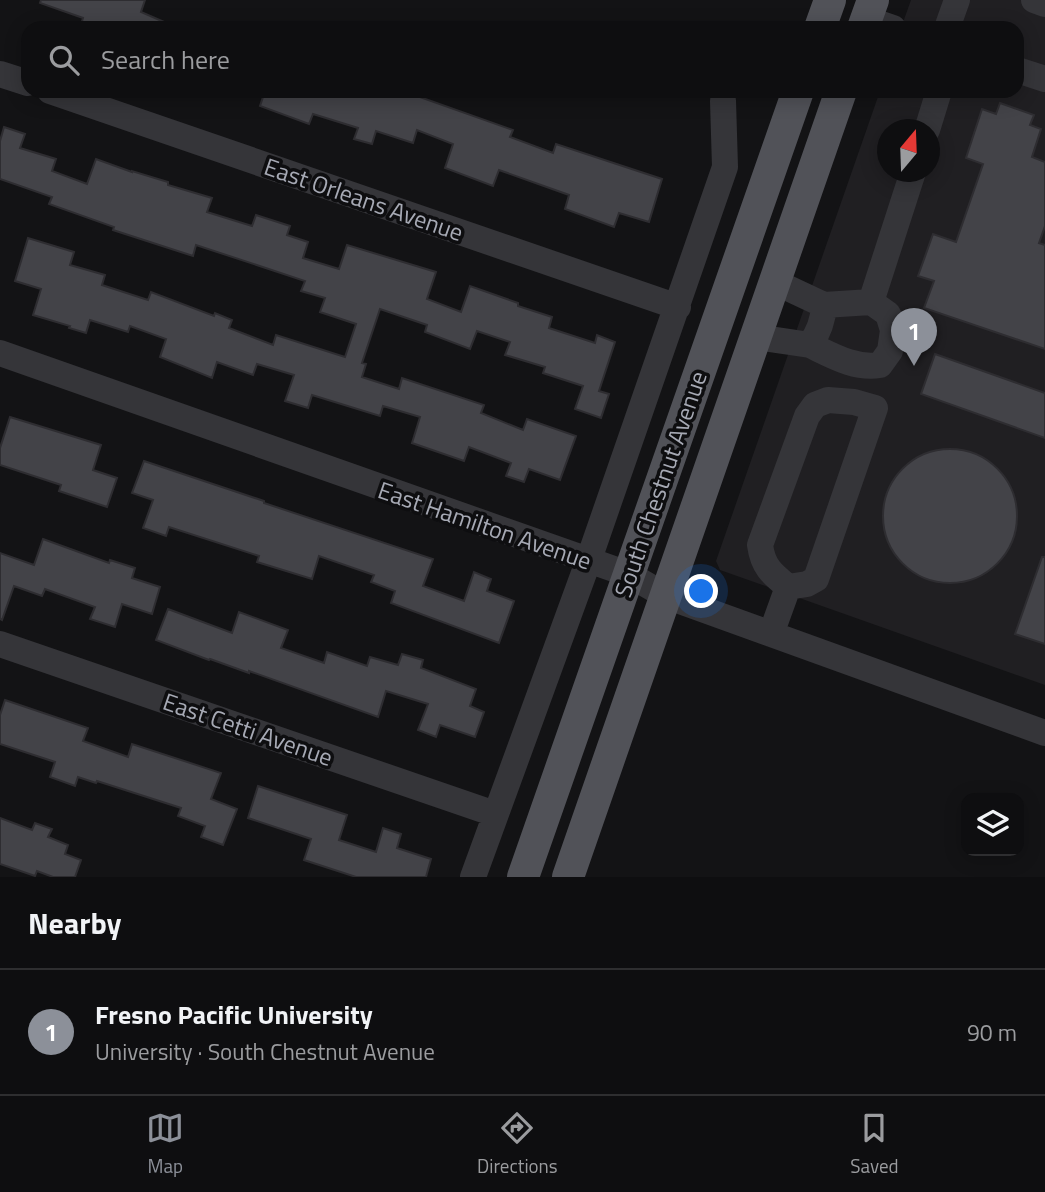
<!DOCTYPE html>
<meta charset="utf-8">
<style>
:root{--surface:#0e0e10;--page:#171719;--text:#f1f3f6;--muted:#9b9c9f;--line:#2e2e30;--accent:#8c9099}
body{margin:0;font-family:"Titillium Web",sans-serif;background:var(--page);color:var(--text)}
.controls{position:absolute;right:21px;bottom:21px;display:grid;overflow:hidden;border-radius:14px;box-shadow:0 4px 18px #0003}
.controls button{width:63px;height:63px;display:grid;place-items:center;padding:0;border:0;border-bottom:2px solid var(--line);background:var(--surface);color:var(--text);font:35px sans-serif}
.compass{position:absolute;left:877px;top:119px;width:63px;height:63px;border-radius:50%;background:var(--surface);box-shadow:0 4px 18px #0003;rotate:19deg}
.you{position:absolute;left:702px;top:592px;width:24px;height:24px;margin:-18px;border:5px solid #fff;border-radius:50%;background:#1a73e8;box-shadow:0 0 0 10px #1a73e833}
.badge{display:grid;place-items:center;width:46px;height:46px;border-radius:50%;background:var(--accent);color:#fff;font-size:23px;font-weight:700}
.pin{position:absolute;translate:-50% -58px;filter:drop-shadow(0 2px 4px #0008)}
.pin::after{content:'';position:absolute;top:37px;width:24px;height:21px;background:inherit;clip-path:polygon(0 0,100% 0,50% 100%)}
.list{margin:0;padding:0;list-style:none}
h2{display:flex;justify-content:space-between;align-items:center;height:91px;margin:0;padding:0 28px;font-size:30px}
h2 small{font-size:23px;font-weight:400;color:var(--muted)}
.list li{display:grid;grid-template-columns:46px 1fr auto;gap:21px;align-items:center;box-sizing:border-box;height:126px;padding:0 28px;border-top:2px solid var(--line)}
.list b{display:block;font-size:26px;white-space:nowrap}
.list p{margin:0;font-size:23px;white-space:nowrap;color:var(--muted)}
.list em{font-size:23px;font-style:normal;color:var(--muted)}
.icon{flex:none;width:38px;height:38px;fill:none;stroke:currentColor;stroke-width:2;stroke-linecap:round;stroke-linejoin:round}
.map{position:relative;flex:none;width:1045px;height:877px;overflow:hidden}
.search{position:absolute;background:var(--surface);box-shadow:0 4px 18px #0003;left:21px;right:21px;top:21px;height:77px;display:flex;align-items:center;gap:18px;box-sizing:border-box;padding:0 24px;border-radius:21px;color:var(--muted);font-size:26px}
.sheet{height:217px;background:var(--surface)}
nav{display:flex;justify-content:space-around;align-items:center;box-sizing:border-box;height:98px;border-top:2px solid var(--line);background:var(--surface);font-size:19px;color:var(--muted)}
nav a{display:grid;justify-items:center;gap:4px}
nav .on{color:var(--accent)}
.map>svg:first-child{display:block}
.built{fill:#201f22;fill-rule:evenodd}
.building{fill:#434348;stroke:#2e2d31;stroke-width:2}
.lines{fill:none;stroke-linecap:round;stroke-linejoin:round}
.minor{stroke:#353539;stroke-width:26}
.major{stroke:#515258;stroke-width:32}
.labels{text-anchor:middle;dominant-baseline:central;stroke-width:7;stroke-linejoin:round;paint-order:stroke}
.street-label{font-size:24px;fill:#a6a9b4;stroke:#0e0e10}
</style>
<div class="map">
<svg width="1045" height="877" viewBox="0 0 1045 877">
<rect width="100%" height="100%" fill="#131315"/>
<!-- built -->
<path class="built" d="M911,0h134v685l-325,-115 -4,-9 164,-470h137v-63h-116zM888,130h42v42h-42z"/>
<!-- building -->
<path class="building" d="M41,0h104l-4,12 37,16h-98l3,-10 -43,-15z
M265,91h138l110,39 -3,7 43,16 3,-9 106,35 -13,43 -30,-9 -5,14 -49,-18 4,-14 -70,-25 -6,16 -48,-18 8,-24 -36,-14 -4,13 -37,-12 -4,13 -18,-5 4,-11 -45,-14 -4,10 -49,-18z
M1000,103l34,12 -4,10 11,4 -9,28 13,5v64l-6,17 6,2v104l-121,-41 10,-27 -16,-5 15,-42 23,8 27,-78 -17,-6 16,-49 14,5z
M4,127l21,7 -5,14 36,11 -4,12 35,13 9,-25 36,13v-1l36,11v3l44,13 -5,14 45,14 4,-11 34,11 -3,9 21,7 -5,16 36,11 8,-24 89,27 -9,27 34,13 9,-26 48,17v3l34,11 -3,11 46,15 2,-8 18,7 -16,49 10,3 -8,24 -26,-9 8,-23 -40,-13 2,-6 -40,-12 5,-13 -33,-11 -7,18 -45,-17 2,-7 -47,-16 -18,54 4,1 -4,13 37,12 3,-11 82,27 -3,8 42,17 4,-11 49,17 -16,44 -31,-11 -5,13 -18,-6 5,-13 -42,-16 -5,14 -52,-18 8,-26 -37,-11 -3,10 -68,-21 -4,13 -23,-7 9,-26 -37,-11 -4,11 -36,-13 -5,16 -52,-21 6,-18 -36,-13 -2,6 -38,-12 -4,13 -17,-5 1,-2 -37,-11 8,-26 -26,-8 13,-43 46,14 -4,13 35,10 -3,10 46,15 3,-8 63,24 1,-3 17,7 -3,8 44,17 3,-10 69,22 11,-33 -36,-12 5,-14 -24,-7 4,-10 -109,-36 -3,11 -80,-26 1,-3 -65,-23 3,-7 -52,-18v-38z
M935,354l110,39v45l-124,-44z
M10,417l91,28 -8,25 24,8 -10,29 -48,-16 2,-6 -61,-20v-17z
M883 516a67 67 0 1 1 134 0a67 67 0 1 1-134 0Z
M144,461l120,40v2l169,56 -10,27 41,15 10,-29 17,7 -4,12 27,10 -15,42 -108,-40 4,-12 -24,-9 3,-7 -55,-19 -7,23 -55,-17 2,-6 -90,-29 -3,9 -23,-8 10,-28 -21,-7z
M43,539l66,24 1,-3 25,8 -3,10 28,9 -8,27 -30,-10 -7,23 -25,-8 5,-12 -50,-18 -3,7 -28,-10 -12,34 -2,-1v-66l34,12z
M1042,557h3v87l-30,-10z
M168,609l64,24 7,-21 49,18 -7,18 43,15 3,-11 40,14 3,-9 28,8 4,-11 21,6 -2,8 55,21 -6,17 14,6 -9,25 -35,-12 -4,12 -18,-7 10,-26 -42,-13 -8,26 -129,-46v2l-39,-14 -1,1 -53,-20z
M5,700l83,28 -5,13 45,16 4,-13 89,29 -10,26 26,10 -14,36 -22,-8 4,-11 -27,-10 3,-8 -84,-27 -1,2 -18,-6 -3,9 -25,-9 5,-15 -55,-18v-29z
M258,786l89,29 -8,25 37,12 7,-24 18,6 -4,14 34,11 -5,18h-70l-52,-17 7,-21 -63,-21z
M0,818l32,12 3,-7 17,6 -4,8 20,8 -3,9 16,6 -6,17h-22l-16,-6 -2,5 -35,-12z"/>
<g class="lines">
<!-- minor -->
<path class="minor" d="M1034,0l11,4
M867,19l26,9
M947,28l10,-28
M1017,70l28,9
M0,74l28,9
M50,91l628,216
M927,130l12,-39
M871,302l42,-130
M756,337l54,8c9,-13 13,-24 14,-40l-49,-23
M810,345c23,11 45,24 70,20l10,-14 3,-21 -5,-16 -17,-12 -47,3
M0,353l628,221 38,22 379,137
M828,400l26,2 21,6 -59,171 -9,5 -19,3c-16,-13 -25,-20 -28,-42l47,-129 8,-11z
M771,634l17,-47
M0,644l495,170
M473,877l115,-315 137,-395 -2,-66"/>
<!-- major -->
<path class="major" d="M820,28l10,-28
M863,28l10,-28
M523,877l275,-786
M568,877l273,-786"/>
</g>
<g class="labels">
<!-- street labels -->
<g class="street-label">
<text transform="translate(364 199) rotate(19)">East Orleans Avenue</text>
<text transform="translate(660 484) rotate(-71)">South Chestnut Avenue</text>
<text transform="translate(485 525) rotate(19)">East Hamilton Avenue</text>
<text transform="translate(248 729) rotate(19)">East Cetti Avenue</text>
</g>
</g>
</svg>
<div class="controls">
<button><svg class="icon" aria-label="layers" viewBox="0 0 24 24"><path d="M12 4l9 5-9 5-9-5zM3 14l9 5 9-5"/></svg></button>
</div>
<svg class="compass" viewBox="-18 -18 36 36"><path d="M0-13l5 13h-10z" fill="#e53935"/><path d="M0 13l5-13h-10z" fill="#9b9c9f"/></svg>
<div class="you"></div>
<div class="pin badge" style="left:914px;top:366px">1</div>
<div class="search"><svg class="icon" aria-label="search" viewBox="0 0 24 24"><circle cx="10" cy="10" r="6"/><path d="M15 15l6 6"/></svg>Search here</div>
</div>
<section class="sheet">
<h2>Nearby<small></small></h2>
<ul class="list">
<li><span class="badge">1</span><div><b>Fresno Pacific University</b><p>University · South Chestnut Avenue</p></div><em>90 m</em></li>
</ul>
</section>
<nav>
<a class="on"><svg class="icon" aria-label="map" viewBox="0 0 24 24"><path d="M3 6l6-2 6 2 6-2v14l-6 2-6-2-6 2zM9 4v14M15 6v14"/></svg>Map</a>
<a><svg class="icon" aria-label="directions" viewBox="0 0 24 24"><path d="M12 3l9 9-9 9-9-9zM9 14v-3h6M13 9l2 2-2 2"/></svg>Directions</a>
<a><svg class="icon" aria-label="saved" viewBox="0 0 24 24"><path d="M7 4h10v16l-5-4-5 4z"/></svg>Saved</a>
</nav>
